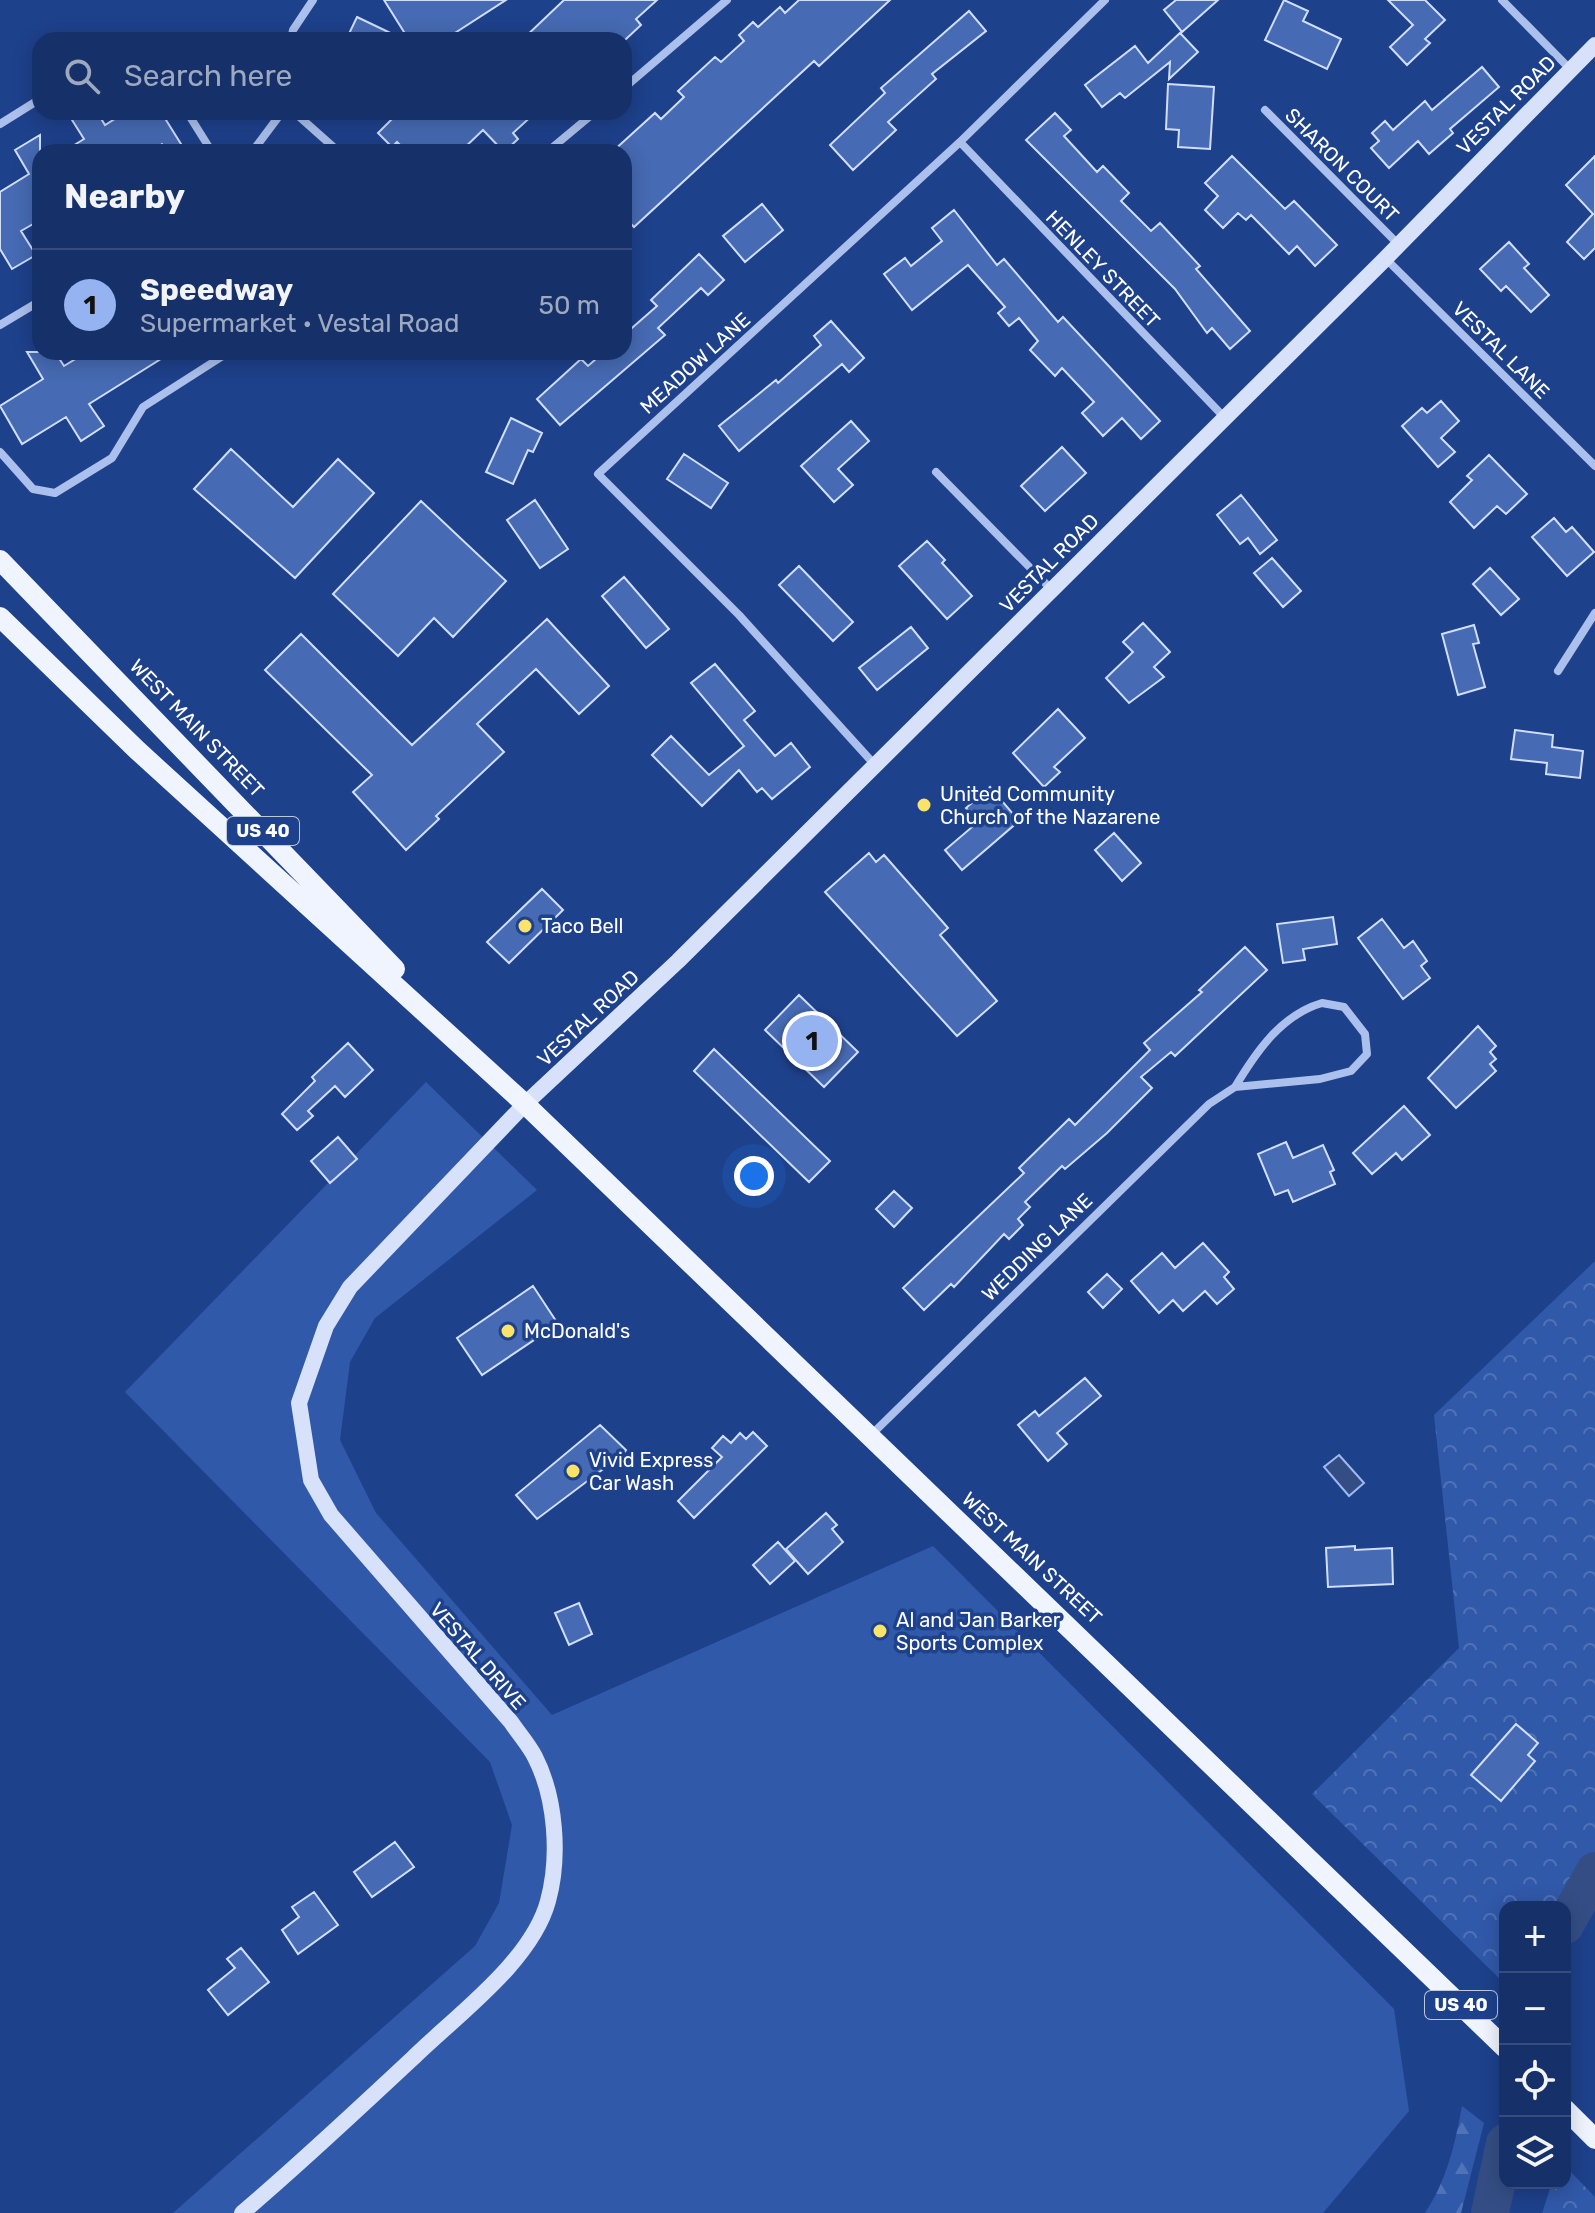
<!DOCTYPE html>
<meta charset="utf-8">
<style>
:root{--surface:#163169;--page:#1f396f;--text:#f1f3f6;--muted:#9ea9c0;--line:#354c7d;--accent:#95b2f1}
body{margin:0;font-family:Rubik,sans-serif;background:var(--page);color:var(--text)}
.controls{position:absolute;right:24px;bottom:24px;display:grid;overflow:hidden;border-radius:16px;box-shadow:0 4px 20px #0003}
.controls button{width:72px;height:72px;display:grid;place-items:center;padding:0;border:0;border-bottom:2px solid var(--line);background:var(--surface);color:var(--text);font:40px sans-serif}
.you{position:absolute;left:754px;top:1176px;width:28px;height:28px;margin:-20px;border:6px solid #fff;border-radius:50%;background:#1a73e8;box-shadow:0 0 0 12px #1a73e833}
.badge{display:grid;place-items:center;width:52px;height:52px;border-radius:50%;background:var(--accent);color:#111;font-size:26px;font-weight:700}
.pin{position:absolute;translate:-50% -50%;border:4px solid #fff;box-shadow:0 2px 8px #0006}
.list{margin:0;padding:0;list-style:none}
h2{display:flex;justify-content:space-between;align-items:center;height:104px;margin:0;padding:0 32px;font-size:34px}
h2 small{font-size:26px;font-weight:400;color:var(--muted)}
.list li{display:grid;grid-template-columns:52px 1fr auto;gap:24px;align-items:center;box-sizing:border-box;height:112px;padding:0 32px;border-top:2px solid var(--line)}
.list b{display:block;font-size:30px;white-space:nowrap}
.list p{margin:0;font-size:26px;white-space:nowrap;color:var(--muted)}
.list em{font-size:26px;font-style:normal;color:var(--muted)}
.icon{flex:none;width:44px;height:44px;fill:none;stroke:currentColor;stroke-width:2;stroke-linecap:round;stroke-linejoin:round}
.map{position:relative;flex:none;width:1595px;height:2213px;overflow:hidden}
.search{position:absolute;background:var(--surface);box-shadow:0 4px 20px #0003;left:32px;top:32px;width:600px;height:88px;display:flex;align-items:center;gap:20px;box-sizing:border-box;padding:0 28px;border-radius:24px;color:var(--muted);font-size:30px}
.panel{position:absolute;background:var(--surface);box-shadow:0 4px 20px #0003;left:32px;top:144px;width:600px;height:216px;border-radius:24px}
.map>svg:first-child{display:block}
.forest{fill:url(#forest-firs)}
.park{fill:url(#park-crowns)}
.pitch{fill:#3159a9}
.water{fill:#344e85;stroke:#9eb9ee;stroke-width:2}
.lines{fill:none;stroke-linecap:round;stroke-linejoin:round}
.river{stroke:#344e85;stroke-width:38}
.building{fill:#466ab3;stroke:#d0def9;stroke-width:2}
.street{stroke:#abc0ec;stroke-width:8}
.secondary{stroke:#d7e1f9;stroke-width:16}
.primary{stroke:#f0f4ff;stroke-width:20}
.poi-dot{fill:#fbe26a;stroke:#1e418c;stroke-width:3}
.labels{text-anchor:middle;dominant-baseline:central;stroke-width:7;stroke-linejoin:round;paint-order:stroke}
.shield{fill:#1e418c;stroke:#bcc6dc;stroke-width:2}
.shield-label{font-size:18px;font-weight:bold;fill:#fff}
.street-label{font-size:20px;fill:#fff;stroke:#1e418c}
.poi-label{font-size:20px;fill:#fff;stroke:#1e418c;text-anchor:start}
</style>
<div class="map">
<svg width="1595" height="2213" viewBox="0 0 1595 2213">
<defs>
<pattern id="forest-firs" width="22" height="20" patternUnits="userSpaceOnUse" patternTransform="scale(2)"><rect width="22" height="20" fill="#3159a9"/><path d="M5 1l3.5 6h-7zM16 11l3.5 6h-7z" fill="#5072b6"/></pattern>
<pattern id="park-crowns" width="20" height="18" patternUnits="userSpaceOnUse" patternTransform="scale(2)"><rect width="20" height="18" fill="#3159a9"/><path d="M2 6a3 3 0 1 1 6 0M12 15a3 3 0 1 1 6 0" fill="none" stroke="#5072b6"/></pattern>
</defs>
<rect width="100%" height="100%" fill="#1e418c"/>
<!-- forest -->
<path class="forest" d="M1462,2106l22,17 -23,90h-36c22,-33 30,-69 37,-107z"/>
<!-- park -->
<path class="park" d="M1595,1261v610l-30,54v-18h-60v77l-193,-190 147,-146 -25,-233z
M1565,2166l30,31v16h-53l10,-30h13z"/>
<!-- pitch -->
<path class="pitch" d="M426,1082l111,108 -162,128 -25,44 -10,78 36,73 176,202 381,-169 461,463 15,102 -86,102h-1150l302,-267 24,-43 13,-78 -22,-63 -365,-370z"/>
<!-- water -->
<path class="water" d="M1339,1455l25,28 -15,13 -25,-29z"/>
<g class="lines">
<!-- river -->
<path class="river" d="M1565,1925l30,-54
M1490,2213l15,-70"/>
</g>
<!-- building -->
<path class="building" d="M384,0h122l-62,40h-35z
M564,0h93l-21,19 5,6 -16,15h-103z
M799,0h91l-71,66 -5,-5 -180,166 -10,-10v-65h-12l43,-39 6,6 23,-22 -6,-6 37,-34 6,5 23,-21 -5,-6 14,-13 5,5 22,-20 5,6z
M1176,0h42l-36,32 -18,-22z
M1284,0l24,11 -5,10 38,18 -14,30 -62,-29z
M1388,0h37l20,20 -20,19 5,4 -23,22 -17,-18 23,-22z
M969,11l17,20 -54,43 4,5 -48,43 8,8 -43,40 -23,-25 55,-52 -4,-5z
M357,17l48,23h-59z
M1180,33l18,19 -29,27 1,-17 -45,36 -5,-5 -18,14 -17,-22 50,-39 13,17z
M1482,67l17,20 -49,42 3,4 -24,21 -11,-13 -29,27 -18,-20 8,-7 -7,-8 13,-12 8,9 32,-29 7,9z
M1168,84l46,3 -4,62 -32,-2 1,-17 -13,-1z
M67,112h30l8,13 21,-13h35l25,40h-19l-5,-8 -13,8h-86l21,-13z
M399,112h137l-23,21 5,6 -14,13 -21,-22 -23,22h-53l-10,-10 -5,5 -14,-14z
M1055,113l16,17 -7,6 33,36 6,-6 26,27 -8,8 30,30 9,-8 40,43 -4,3 54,62 -20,18 -18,-21 -5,5 -32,-44 -149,-149z
M40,135v85l-19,11 15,24 -24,14 -12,-20v-57l29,-18 -14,-24z
M1232,156l53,53 9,-8 43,44 -22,21 -18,-20 -8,8 -38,-39 -5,5 -8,-7 -15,15 -18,-18 13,-14 -13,-13z
M1595,156v92l-11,11 -17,-17 26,-28 -27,-29z
M762,204l21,26 -38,32 -22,-26z
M954,210l43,55 7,-6 54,63 5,-5 97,104 -19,18 -19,-21 -19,18 -21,-23 12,-11 -32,-34 -7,8 -25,-26 8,-9 -19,-23 -10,8 -11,-13 7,-6 -37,-42 -56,45 -28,-36 21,-16 6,8 31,-25 -10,-13z
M1509,242l20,22 -5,4 25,27 -18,17 -25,-26 -5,5 -21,-22z
M699,254l25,26 -16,15 -7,-7 -43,40 7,7 -105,90 -23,-26 44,-40 7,7 16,-14h20v-17l33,-29 -6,-6z
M831,321l33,37 -15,14 -7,-8 -103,87 -20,-25 57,-46 2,3 43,-38 -7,-9z
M27,352h28l9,14 23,-14h85l-83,52 15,22 -23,15 -15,-24 -44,27 -22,-38 43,-27z
M1441,401l18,20 -18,17 14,14 -17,15 -36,-41 20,-18 5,5z
M511,418l31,15 -9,19 -5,-2 -15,34 -27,-12z
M851,421l18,20 -31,28 15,16 -19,17 -33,-36z
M1062,447l24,26 -41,38 -24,-25z
M231,449l62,58 45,-48 36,34 -79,85 -101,-89z
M684,454l44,29 -17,25 -44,-29z
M1489,455l38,39 -21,20 -9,-8 -23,22 -24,-26 22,-22 -5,-4z
M1241,495l36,45 -17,14 -12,-16 -8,6 -23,-29z
M535,500l33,49 -28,19 -33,-48z
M421,501l85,80 -53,56 -19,-19 -36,38 -65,-62z
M1554,518l12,14 6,-5 22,25 -27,24 -35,-39z
M927,541l18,19 -3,3 30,33 -25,23 -48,-53z
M1272,558l29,33 -18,16 -29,-34z
M799,566l54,56 -20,19 -54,-56z
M1490,568l29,31 -18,16 -28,-31z
M624,577l45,52 -23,19 -44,-52z
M547,619l62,67 -30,28 -43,-45 -59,55 27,28 -68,64 3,3 -33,31 -53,-58 19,-17 -107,-105 36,-36 111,111z
M1143,623l27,29 -16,15 10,10 -35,26 -23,-25 27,-26 -10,-10z
M1474,625l5,18 -6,1 12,43 -27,8 -16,-61z
M911,627l17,21 -51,42 -18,-22z
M715,664l40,47 -11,9 31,36 16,-13 19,24 -38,32 -10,-11 -5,4 -18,-22 -37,36 -50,-51 19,-19 38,39 35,-29 -53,-63z
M1058,709l27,29 -31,29 6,5 -16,15 -31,-34z
M1515,730l38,5 -1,12 31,4 -3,27 -34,-4 1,-11 -36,-4z
M990,787l29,34 -57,49 -17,-20 33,-28 -12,-14z
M1114,833l27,30 -19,18 -27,-31z
M869,853l7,9 8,-7 64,73 -8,7 57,66 -40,35 -132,-144z
M542,889l21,21 -54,53 -22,-21z
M1333,917l4,27 -34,5 2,11 -22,3 -6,-39z
M1382,919l22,29 9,-7 14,20 -6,5 9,12 -27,21 -45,-61z
M1245,947l22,23 -92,86 -4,-4 -30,25 11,11 -45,45 -42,36 -3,-3 -37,36 5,5 -12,12 5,6 -14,14 -5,-5 -50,53 -3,-3 -27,26 -21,-22 121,-115 -5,-5 50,-49 6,6 75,-75 -6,-7 58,-51 -3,-2z
M799,995l59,57 -34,35 -59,-57z
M1478,1026l18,20 -6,6 6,7 -6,5 6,7 -40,37 -28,-30z
M348,1043l25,27 -28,27 -10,-11 -27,25 5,5 -16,14 -15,-16 33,-33 -3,-4z
M714,1049l116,112 -21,21 -115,-111z
M1404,1106l26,29 -28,25 -6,-7 -24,21 -19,-21z
M338,1137l19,22 -27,24 -19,-22z
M1286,1142l7,16 30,-13 11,25 -4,2 5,12 -42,18 -5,-12 -13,5 -17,-41z
M894,1191l18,17 -18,19 -18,-18z
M1203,1243l26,29 -5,5 10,12 -17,15 -12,-13 -22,20 -10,-11 -14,13 -28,-32 31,-28 13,15z
M1107,1274l15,15 -19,19 -15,-16z
M533,1286l25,38 -76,51 -25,-37z
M1085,1378l16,18 -44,37 10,11 -19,17 -30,-36 17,-14 4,5z
M600,1425l26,25 -13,17 -3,-3 -73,55 -21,-24z
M753,1432l14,14 -73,72 -16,-17 44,-44 -10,-9 11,-12 8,7 9,-10 6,6z
M826,1513l11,12 -5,4 11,13 -35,32 -22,-25z
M778,1542l17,19 -25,23 -17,-19z
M1355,1546v4l37,-2 1,36 -65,3 -2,-39z
M579,1603l13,31 -23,11 -14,-32z
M1516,1724l22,19 -10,12 7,6 -34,40 -30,-26z
M395,1842l19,25 -42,30 -18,-25z
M314,1892l24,33 -40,29 -16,-24 17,-13 -7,-10z
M241,1948l28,34 -41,33 -20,-25 27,-22 -8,-9z"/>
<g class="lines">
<!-- street -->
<path class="street" d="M1502,0l68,69
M291,40l2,-10 20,-30
M624,88l103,-88
M1265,110l132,133
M187,112l25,40
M294,112l45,40
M0,124l40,-25
M960,142l264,275
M252,152l30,-40
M547,152l48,-40
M1385,258l210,208
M0,325l40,-24
M0,452l33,37 22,4 57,-35 31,-51 86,-55
M936,472l115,117
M1558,671l37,-58
M874,764l-135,-149 -141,-141 362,-332 145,-142
M1322,1003l22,4 21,27 2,20 -16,17 -31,8 -85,8c21,-35 46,-72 87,-84z
M869,1437l340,-333 26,-17"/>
<!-- secondary -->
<path class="secondary" d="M242,2213c59,-50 115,-103 172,-156 43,-42 118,-96 134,-156 12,-44 8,-103 -13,-144 -6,-12 -16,-23 -24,-35l-180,-207 -20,-35 -12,-77 27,-77 24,-39 175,-183 153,-143 703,-698 214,-218"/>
<!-- primary -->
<path class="primary" d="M0,560l395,409
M0,617l137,133 388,354 980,944
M1565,2109l30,30"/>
</g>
<!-- markers -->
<g class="poi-dot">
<circle cx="924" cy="805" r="8"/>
<circle cx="525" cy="926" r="8"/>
<circle cx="508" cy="1331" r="8"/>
<circle cx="573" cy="1471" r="8"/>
<circle cx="880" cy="1631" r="8"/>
</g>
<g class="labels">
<!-- shield labels -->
<g class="shield">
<rect x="227" y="817" width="72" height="28" rx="6"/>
<rect x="1425" y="1991" width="72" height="28" rx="6"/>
</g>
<g class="shield-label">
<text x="263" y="831">US 40</text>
<text x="1461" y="2005">US 40</text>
</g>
<!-- street labels -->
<g class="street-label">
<text transform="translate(1506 105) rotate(-45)">VESTAL ROAD</text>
<text transform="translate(1342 165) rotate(45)">SHARON COURT</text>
<text transform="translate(1103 269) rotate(46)">HENLEY STREET</text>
<text transform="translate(1501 350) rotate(45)">VESTAL LANE</text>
<text transform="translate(695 363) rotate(-42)">MEADOW LANE</text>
<text transform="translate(1049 563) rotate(-45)">VESTAL ROAD</text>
<text transform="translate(197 728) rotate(46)">WEST MAIN STREET</text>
<text transform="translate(588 1018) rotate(-43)">VESTAL ROAD</text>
<text transform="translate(1037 1247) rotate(-44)">WEDDING LANE</text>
<text transform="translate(1032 1558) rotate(43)">WEST MAIN STREET</text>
<text transform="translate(478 1656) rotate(49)">VESTAL DRIVE</text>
</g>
<!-- poi labels -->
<g class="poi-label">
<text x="940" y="794">United Community<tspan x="940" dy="23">Church of the Nazarene</tspan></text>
<text x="541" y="926">Taco Bell</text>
<text x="524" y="1331">McDonald's</text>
<text x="589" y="1460">Vivid Express<tspan x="589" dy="23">Car Wash</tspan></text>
<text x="896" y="1620">Al and Jan Barker<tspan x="896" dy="23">Sports Complex</tspan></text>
</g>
</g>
</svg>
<div class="controls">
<button>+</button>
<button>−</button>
<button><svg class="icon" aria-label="locate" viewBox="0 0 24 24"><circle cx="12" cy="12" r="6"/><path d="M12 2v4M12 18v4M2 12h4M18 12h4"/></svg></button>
<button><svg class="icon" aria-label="layers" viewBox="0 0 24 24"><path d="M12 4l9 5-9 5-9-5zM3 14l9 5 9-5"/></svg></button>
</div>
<div class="you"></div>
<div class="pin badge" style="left:812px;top:1041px">1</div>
<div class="search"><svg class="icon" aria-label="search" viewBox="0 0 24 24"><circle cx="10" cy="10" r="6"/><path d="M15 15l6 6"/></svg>Search here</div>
<section class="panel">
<h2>Nearby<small></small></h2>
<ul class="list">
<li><span class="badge">1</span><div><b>Speedway</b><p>Supermarket · Vestal Road</p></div><em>50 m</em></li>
</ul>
</section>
</div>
